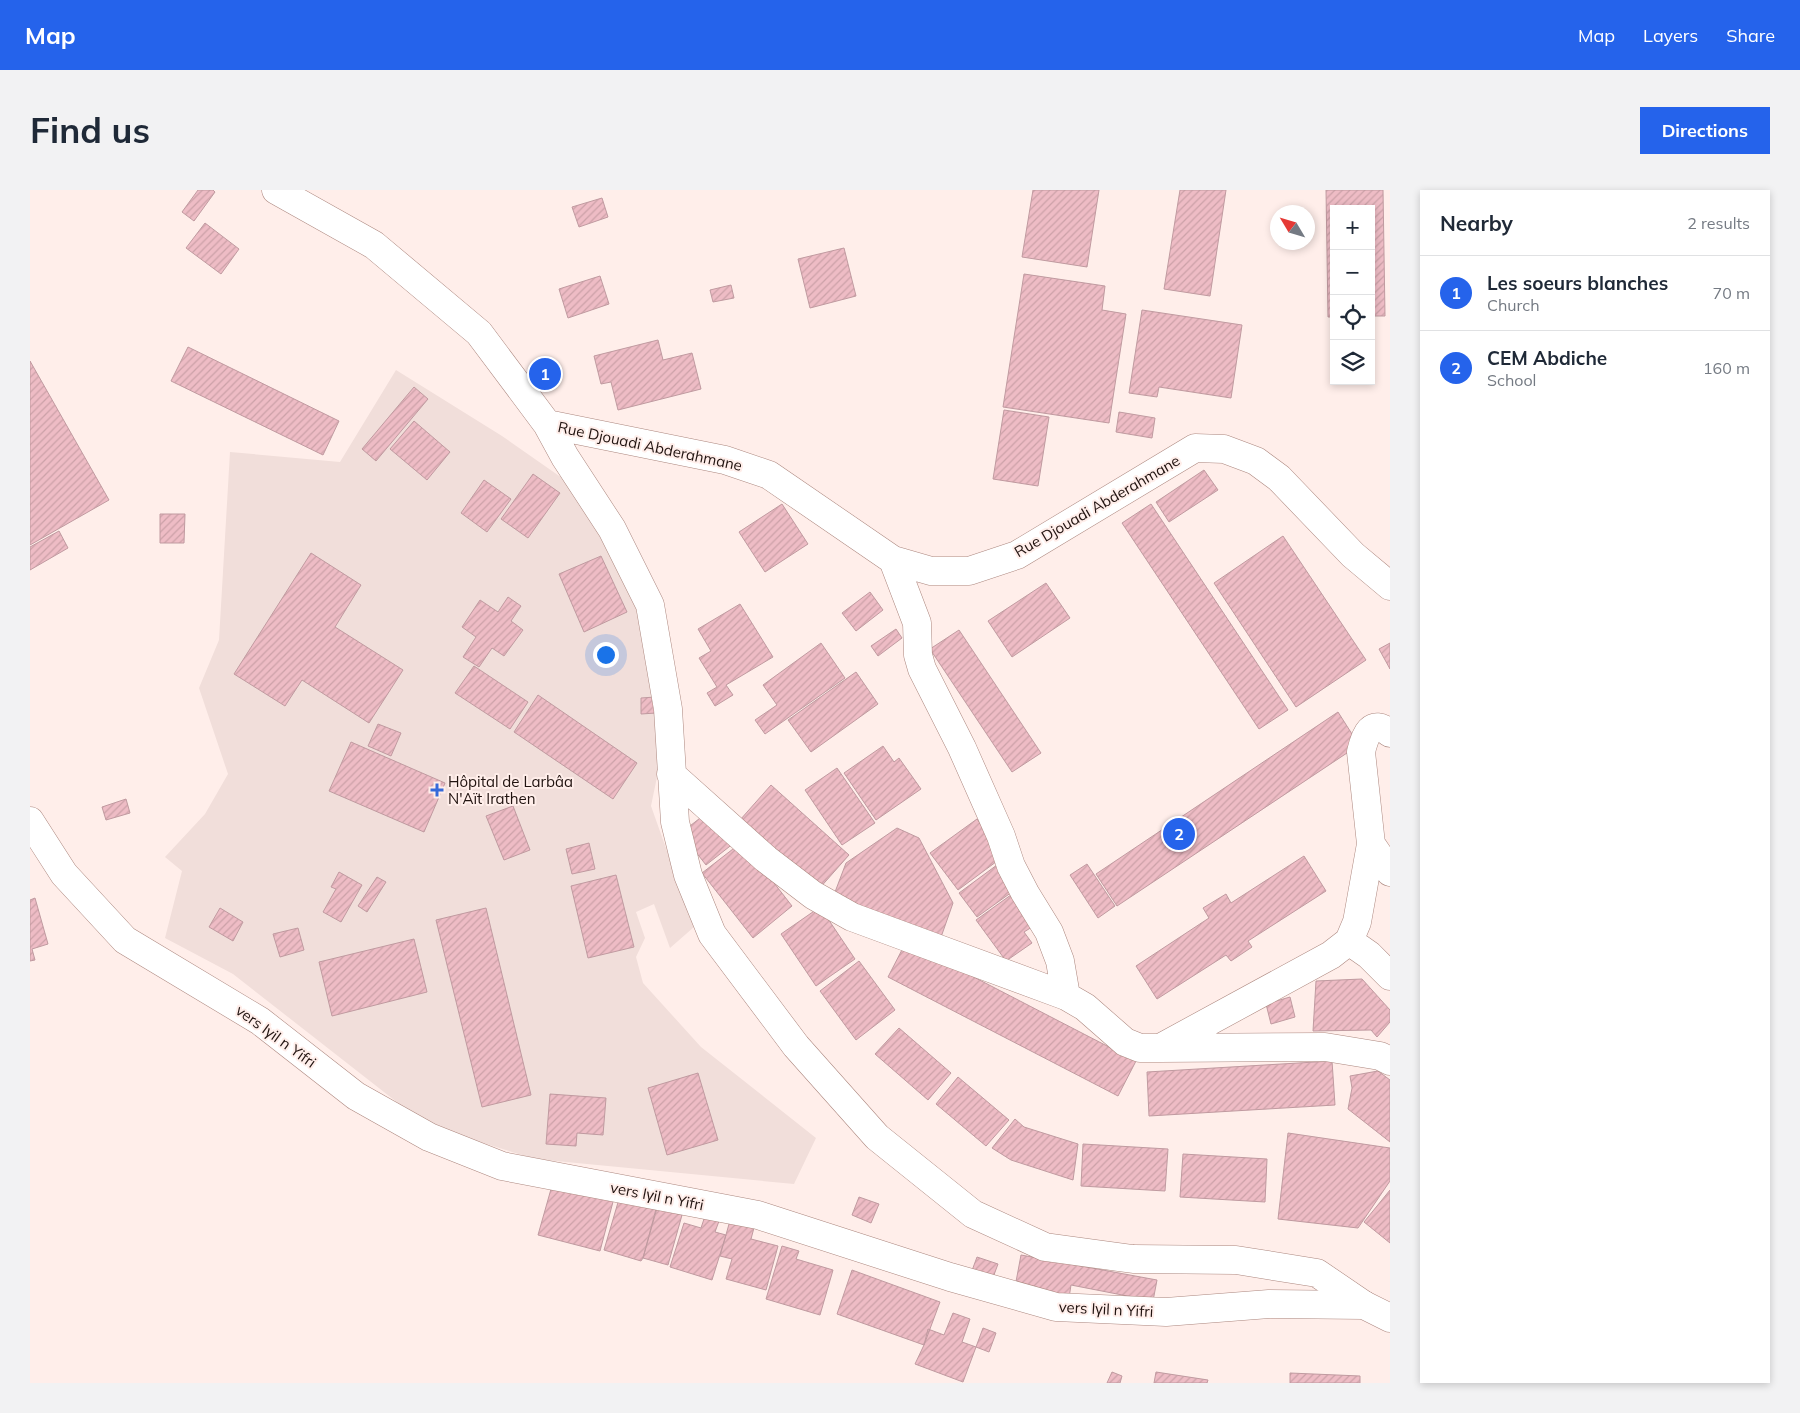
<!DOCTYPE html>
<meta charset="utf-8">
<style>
:root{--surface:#fff;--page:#f2f2f3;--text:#1f2937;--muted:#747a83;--line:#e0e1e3;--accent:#2563eb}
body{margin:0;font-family:Mulish,sans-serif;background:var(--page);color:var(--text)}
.controls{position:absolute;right:15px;top:15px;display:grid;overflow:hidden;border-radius:0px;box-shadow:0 2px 8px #0003}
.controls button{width:45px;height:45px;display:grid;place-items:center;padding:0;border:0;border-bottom:1px solid var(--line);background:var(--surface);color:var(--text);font:25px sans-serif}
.compass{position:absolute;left:1240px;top:15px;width:45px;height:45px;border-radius:50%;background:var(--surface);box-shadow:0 2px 8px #0003;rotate:308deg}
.you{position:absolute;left:575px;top:464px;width:18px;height:18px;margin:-12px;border:4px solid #fff;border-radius:50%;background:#1a73e8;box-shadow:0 0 0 8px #1a73e833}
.badge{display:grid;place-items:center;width:32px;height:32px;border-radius:50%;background:var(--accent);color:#fff;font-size:16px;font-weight:700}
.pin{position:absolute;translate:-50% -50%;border:2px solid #fff;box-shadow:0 1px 5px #0006}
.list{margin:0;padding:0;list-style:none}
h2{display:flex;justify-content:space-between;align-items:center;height:65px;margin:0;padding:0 20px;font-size:21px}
h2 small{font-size:16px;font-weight:400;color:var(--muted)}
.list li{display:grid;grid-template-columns:32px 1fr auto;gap:15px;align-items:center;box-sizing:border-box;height:75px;padding:0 20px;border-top:1px solid var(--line)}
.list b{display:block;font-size:19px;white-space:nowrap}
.list p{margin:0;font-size:16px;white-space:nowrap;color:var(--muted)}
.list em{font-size:16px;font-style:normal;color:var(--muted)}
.icon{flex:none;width:28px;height:28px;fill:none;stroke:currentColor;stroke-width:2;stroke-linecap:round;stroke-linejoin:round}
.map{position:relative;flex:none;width:1360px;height:1193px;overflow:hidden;border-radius:0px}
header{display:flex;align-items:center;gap:30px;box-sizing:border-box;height:70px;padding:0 25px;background:var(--accent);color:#fff}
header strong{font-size:24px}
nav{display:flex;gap:28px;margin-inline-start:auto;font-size:18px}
.intro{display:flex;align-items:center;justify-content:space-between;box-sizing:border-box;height:120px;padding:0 30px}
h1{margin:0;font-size:35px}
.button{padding:12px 22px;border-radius:0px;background:var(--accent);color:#fff;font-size:18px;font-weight:700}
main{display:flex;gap:30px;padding:0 30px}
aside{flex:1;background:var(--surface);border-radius:0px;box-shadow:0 2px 8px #0003}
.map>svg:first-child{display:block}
.built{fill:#f1deda}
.building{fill:url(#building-hatch);stroke:#c09aa0}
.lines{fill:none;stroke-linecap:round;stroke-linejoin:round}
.minor-casing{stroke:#ac877f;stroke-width:29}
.secondary-casing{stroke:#ac877f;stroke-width:29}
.minor{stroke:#fff;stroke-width:28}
.secondary{stroke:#fff;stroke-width:28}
.poi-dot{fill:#376ada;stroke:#ffeeea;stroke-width:2}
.labels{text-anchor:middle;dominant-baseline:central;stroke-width:4;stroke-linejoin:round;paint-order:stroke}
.street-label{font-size:15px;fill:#211310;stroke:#ffeeea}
.poi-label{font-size:15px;fill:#211310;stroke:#ffeeea;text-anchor:start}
</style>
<header>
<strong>Map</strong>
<nav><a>Map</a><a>Layers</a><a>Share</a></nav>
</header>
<div class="intro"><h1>Find us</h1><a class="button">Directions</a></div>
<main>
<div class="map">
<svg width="1360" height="1193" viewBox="0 0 1360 1193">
<defs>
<pattern id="building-hatch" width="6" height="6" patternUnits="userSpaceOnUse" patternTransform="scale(1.25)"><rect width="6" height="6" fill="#eebcc5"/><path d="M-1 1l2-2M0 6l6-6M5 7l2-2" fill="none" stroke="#cca1a8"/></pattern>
</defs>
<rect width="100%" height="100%" fill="#ffeeea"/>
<!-- built -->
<path class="built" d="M366,180l106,66 73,51 58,100 30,161 -12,58 43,121 -24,21 -16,-44 -18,8 9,26 -9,19 7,26 58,64 115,91 -22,46 -259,-25 -81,-25 -47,-24 -174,-136 -68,-36 17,-67 -17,-14 40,-43 23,-40 -29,-86 20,-48 11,-188 110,10z"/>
<!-- building -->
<path class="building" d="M168,0h15l2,2 -21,29 -12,-9z
M1003,0h66l-12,77 -65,-10z
M1150,0h46l-16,106 -46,-7z
M1296,0h57l2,126h-14v-107h-37v108h-6z
M572,8l6,19 -29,10 -7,-20z
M175,33l34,26 -18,25 -35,-26z
M814,58l12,48 -46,12 -12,-49z
M994,84l81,12 -3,24 24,4 -17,109 -106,-16z
M570,86l9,28 -41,14 -9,-29z
M701,95l3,13 -21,4 -3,-12z
M1112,120l100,15 -11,73 -72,-11 -2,10 -28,-4z
M628,150l5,20 29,-7 9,36 -83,21 -7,-28 -10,2 -7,-28z
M158,157l151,74 -16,34 -152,-74z
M0,171l79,139 -79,45z
M384,197l14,12 -52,62 -14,-12z
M974,220l45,7 -11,69 -45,-7z
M1089,222l36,6 -3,20 -36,-6z
M384,231l36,31 -23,28 -37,-31z
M1174,280l14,20 -49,32 -13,-20z
M503,284l27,19 -32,45 -27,-19z
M454,290l27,19 -24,33 -26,-19z
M752,314l26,40 -43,28 -26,-40z
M1121,314l137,206 -29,19 -137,-206z
M130,324h25l-1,29h-24z
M29,341l9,17 -38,22v-23z
M1253,346l83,124 -70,47 -82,-124z
M281,363l50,32 -26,42 68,43 -34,53 -67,-43 -17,26 -51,-32z
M571,366l26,56 -43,20 -25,-58z
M1016,393l24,35 -58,39 -24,-36z
M840,402l13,18 -27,21 -14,-18z
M478,407l13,9 -10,15 12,9 -19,26 -12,-8 -13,19 -16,-10 13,-20 -14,-10 18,-27 18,12z
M710,414l33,53 -47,28 7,10 -18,11 -8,-13 10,-6 -18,-29 12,-7 -13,-22z
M866,439l6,9 -24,18 -7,-10z
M929,440l82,123 -29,19 -82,-123z
M791,453l24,35 -80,56 -10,-14 22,-15 -14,-20z
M1360,453v26l-11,-20z
M444,476l54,36 -18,27 -55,-36z
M826,482l22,32 -67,48 -23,-32z
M508,505l99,68 -24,36 -99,-67z
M625,507l1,16 -15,1v-16z
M1308,522l21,33 -242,161 -21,-32z
M348,534l23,9 -10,23 -23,-10z
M321,552l94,41 -21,49 -95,-41z
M853,556l11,16 5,-4 22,31 -45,31 -32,-47z
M807,578l38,55 -33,22 -37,-55z
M741,595l78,70 -31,35 -78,-70z
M96,609l4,14 -24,7 -4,-13z
M483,616l17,44 -26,10 -18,-44z
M679,621l25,32 -28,22 -25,-32z
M947,629l27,37 -46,34 -28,-37z
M867,638l22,10 34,65 -13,37 -108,-40 14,-37z
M712,652l50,64 -39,32 -51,-65z
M559,653l6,26 -23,5 -6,-25z
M1274,666l22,35 -78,50 4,6 -21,14 -5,-6 -69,44 -21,-33 73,-48 -6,-10 23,-14 5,9z
M971,672l18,25 -42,30 -18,-24z
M1057,674l28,42 -17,12 -28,-43z
M309,682l23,13 -21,37 -18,-10 13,-23 -5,-2z
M586,685l18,72 -46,11 -17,-72z
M347,687l9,5 -19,30 -9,-6z
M985,702l17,35 -8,5 8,11 -26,18 -30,-41z
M5,708l13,46 -16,5 3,11 -5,1v-61z
M790,717l35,52 -39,27 -35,-52z
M190,718l23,14 -10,19 -24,-14z
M456,718l45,187 -49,12 -46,-187z
M268,738l6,22 -24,7 -7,-23z
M384,749l13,53 -95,24 -13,-54z
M876,752l230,119 -18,35 -230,-119z
M829,771l36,49 -39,30 -36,-49z
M1332,789l28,31v12l-13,15 -6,-7 -58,1 3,-50z
M1260,807l5,20 -24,7 -5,-20z
M869,838l52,45 -23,27 -53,-46z
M1302,871l3,44 -186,11 -2,-44z
M1348,881l12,9v62l-42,-33 4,-21 -2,-12z
M668,883l20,67 -51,15 -19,-67z
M928,887l51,43 -23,26 -50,-42z
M520,904l56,4 -3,37 -26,-2 -1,13 -30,-2z
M985,929l9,8 54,17 -5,36 -62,-20 -19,-12z
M1258,943l102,15v33l-32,47 -80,-9z
M1053,954l85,5 -3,42 -84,-5z
M1153,964l84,5 -2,43 -85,-5z
M523,992l61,16 -14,53 -62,-16z
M1360,1000v53l-26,-21z
M829,1007l20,7 -8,19 -19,-8z
M589,1009l37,10 -13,49 -2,3 -37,-11z
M627,1018l25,7 -14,50 -25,-7z
M675,1026l14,5 -4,11 11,3 -14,45 -42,-13 14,-44 17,5z
M701,1027l24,7 -4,15 27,7 -12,44 -40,-11 6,-20 -12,-3z
M752,1056l17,5 -3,8 37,11 -13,45 -54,-16z
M991,1065l136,25 -4,21 -82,-16 -2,13 -54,-11z
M947,1067l21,7 -7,19 -21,-7z
M822,1080l88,32 -16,43 -87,-31z
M923,1123l17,6 -8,23 14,5 -13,35 -48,-18 9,-19 4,-16 16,6z
M953,1138l13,5 -7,19 -13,-5z
M1082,1182l10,4 -2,7h-13z
M1126,1182l52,8 -1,3h-53z
M1260,1183l70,3v7h-70z"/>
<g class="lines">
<!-- minor casing -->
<g class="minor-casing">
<path id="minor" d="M246,0l98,55 105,88 68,91 18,33 47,72 38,76 18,104 7,113 13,53 24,59 84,112 81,91 96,77 72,33 88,12 103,1 81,13 47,32
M517,234l178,36 44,15 124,85 38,11h38l48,-16 178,-107 29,1 32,12 23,17 74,77 37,31
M863,370l24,63 1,32 4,14 40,79 39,88 10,30 14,27 24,39 11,29 6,35
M641,584l95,85 47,36 39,22 214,79 19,11 40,35 15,6h19l166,-1 55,9 10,5
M1341,654l19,28
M1319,751l20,14 21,21
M1132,857l169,-92 18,-14 8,-19 14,-78 -10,-92c4,-17 10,-34 29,-19"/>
</g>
<!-- secondary casing -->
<g class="secondary-casing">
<path id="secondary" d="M0,631l34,53 61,66 135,81 96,75 73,41 73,29 256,49 192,62 106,30 110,5 103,-8 95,1 26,13"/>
</g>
<!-- minor -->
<use href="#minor" class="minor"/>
<!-- secondary -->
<use href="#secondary" class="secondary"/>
</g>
<!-- markers -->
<path class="poi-dot" d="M404.5 592.5h5v5h5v5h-5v5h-5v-5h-5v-5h5z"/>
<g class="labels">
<!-- street labels -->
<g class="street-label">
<text transform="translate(620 256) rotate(12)">Rue Djouadi Abderahmane</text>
<text transform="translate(1067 316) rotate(-30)">Rue Djouadi Abderahmane</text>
<text transform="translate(246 846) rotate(36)">vers Iγil n Yifri</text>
<text transform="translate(627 1006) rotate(11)">vers Iγil n Yifri</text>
<text transform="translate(1076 1119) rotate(3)">vers Iγil n Yifri</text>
</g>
<!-- poi labels -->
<g class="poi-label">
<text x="418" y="591">Hôpital de Larbâa<tspan x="418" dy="17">N'Aït Irathen</tspan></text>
</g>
</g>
</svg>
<div class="controls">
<button>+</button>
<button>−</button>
<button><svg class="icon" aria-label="locate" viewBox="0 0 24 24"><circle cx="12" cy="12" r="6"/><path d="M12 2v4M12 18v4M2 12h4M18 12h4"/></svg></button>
<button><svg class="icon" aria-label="layers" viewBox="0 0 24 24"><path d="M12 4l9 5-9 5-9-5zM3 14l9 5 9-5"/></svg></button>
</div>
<svg class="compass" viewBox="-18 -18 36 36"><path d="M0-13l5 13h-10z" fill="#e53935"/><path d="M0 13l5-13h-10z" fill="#747a83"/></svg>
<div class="you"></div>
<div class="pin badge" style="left:515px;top:184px">1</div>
<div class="pin badge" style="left:1149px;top:644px">2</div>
</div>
<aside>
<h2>Nearby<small>2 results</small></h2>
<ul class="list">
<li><span class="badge">1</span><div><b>Les soeurs blanches</b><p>Church</p></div><em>70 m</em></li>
<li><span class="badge">2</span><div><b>CEM Abdiche</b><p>School</p></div><em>160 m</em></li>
</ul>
</aside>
</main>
